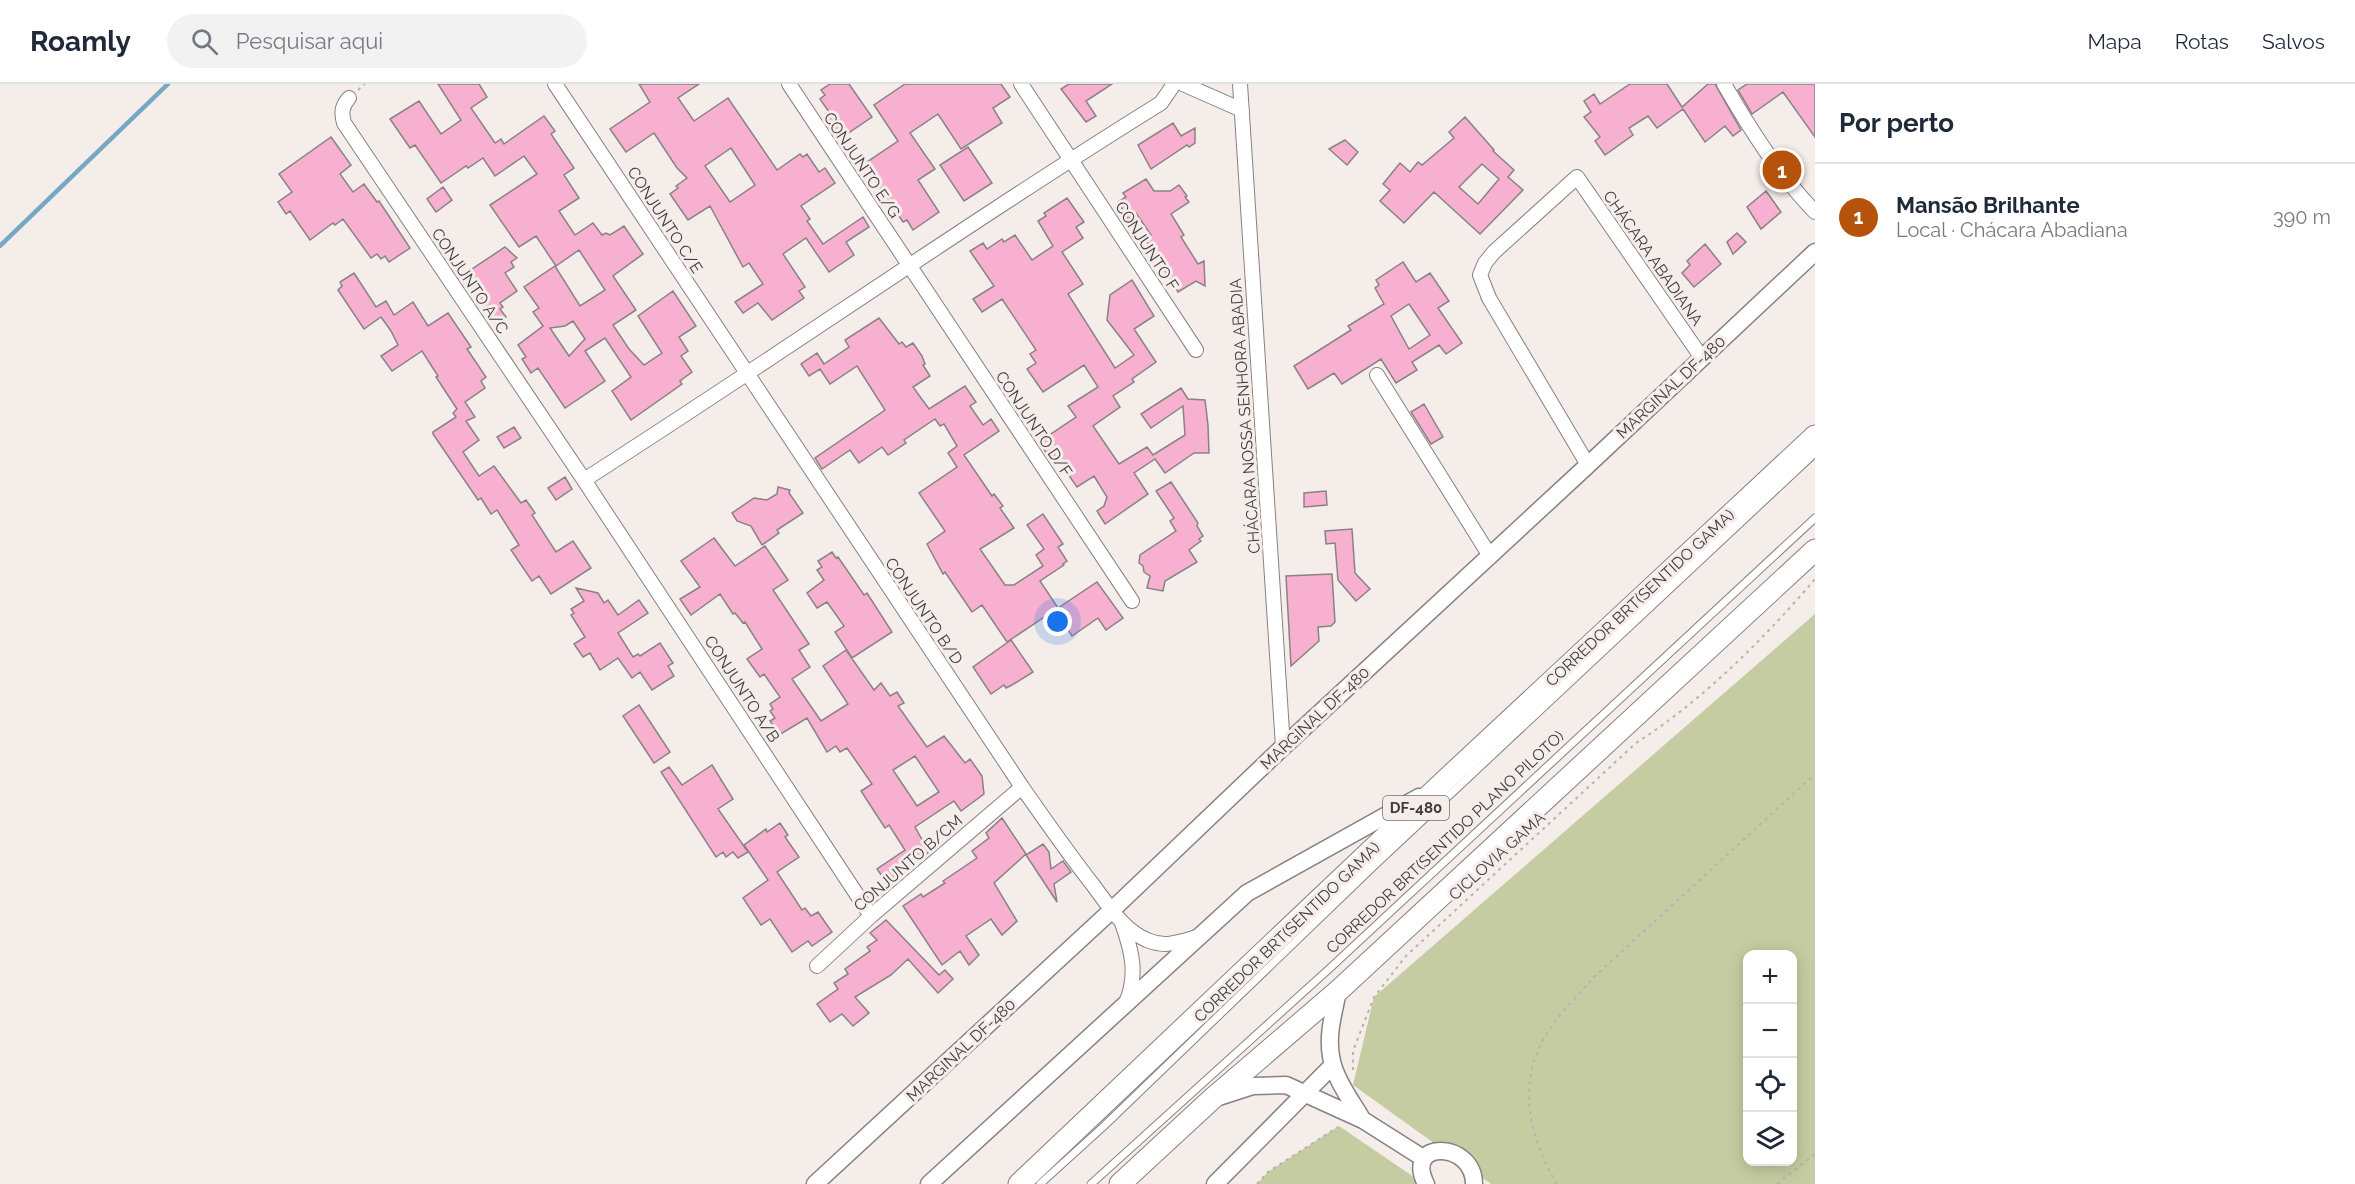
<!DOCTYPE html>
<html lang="pt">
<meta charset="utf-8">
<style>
:root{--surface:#fff;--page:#f2f2f3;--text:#1f2937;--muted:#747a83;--line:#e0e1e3;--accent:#b45309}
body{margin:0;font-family:Raleway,sans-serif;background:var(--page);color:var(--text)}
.controls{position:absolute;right:18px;bottom:18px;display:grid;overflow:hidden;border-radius:12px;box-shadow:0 3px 15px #0003}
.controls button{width:54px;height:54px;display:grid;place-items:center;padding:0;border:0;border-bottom:2px solid var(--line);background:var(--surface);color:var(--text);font:30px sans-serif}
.you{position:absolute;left:1058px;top:538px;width:21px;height:21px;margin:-15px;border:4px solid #fff;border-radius:50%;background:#1a73e8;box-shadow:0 0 0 9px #1a73e833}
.badge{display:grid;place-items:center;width:39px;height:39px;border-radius:50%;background:var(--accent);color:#fff;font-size:20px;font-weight:700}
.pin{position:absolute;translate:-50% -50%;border:3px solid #fff;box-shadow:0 2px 6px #0006}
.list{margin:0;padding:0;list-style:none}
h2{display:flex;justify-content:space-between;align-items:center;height:78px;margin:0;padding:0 24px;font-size:26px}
h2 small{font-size:20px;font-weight:400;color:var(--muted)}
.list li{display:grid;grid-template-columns:39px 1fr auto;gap:18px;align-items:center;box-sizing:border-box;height:108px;padding:0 24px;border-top:2px solid var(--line)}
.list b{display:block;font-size:22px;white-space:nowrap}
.list p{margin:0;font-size:20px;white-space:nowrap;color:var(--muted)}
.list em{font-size:20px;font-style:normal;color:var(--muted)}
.icon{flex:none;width:33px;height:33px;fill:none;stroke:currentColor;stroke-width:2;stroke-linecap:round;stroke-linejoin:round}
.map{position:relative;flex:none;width:1815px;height:1100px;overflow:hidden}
header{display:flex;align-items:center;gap:36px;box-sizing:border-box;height:84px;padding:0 30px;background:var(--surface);border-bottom:2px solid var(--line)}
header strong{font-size:28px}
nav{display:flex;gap:33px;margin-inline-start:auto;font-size:21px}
.search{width:420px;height:54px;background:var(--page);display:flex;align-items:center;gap:15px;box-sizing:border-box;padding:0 21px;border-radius:33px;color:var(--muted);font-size:22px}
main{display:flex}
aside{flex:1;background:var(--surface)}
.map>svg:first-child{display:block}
.green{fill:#c6cca1;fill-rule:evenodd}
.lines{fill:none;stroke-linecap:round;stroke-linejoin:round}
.stream{stroke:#75a8c2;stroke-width:4.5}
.building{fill:#f7b0cf;stroke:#898284;stroke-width:1.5;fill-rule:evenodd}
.service-casing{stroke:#88817e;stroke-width:9}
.minor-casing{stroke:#88817e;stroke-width:16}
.tertiary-casing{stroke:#88817e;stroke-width:19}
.primary-casing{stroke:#88817e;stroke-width:23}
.path{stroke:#b7b1af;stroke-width:2;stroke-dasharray:3 4.5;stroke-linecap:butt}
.service{stroke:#fff;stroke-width:7}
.minor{stroke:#fff;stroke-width:14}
.tertiary{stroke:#fff;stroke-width:16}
.primary{stroke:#fff;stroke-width:21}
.labels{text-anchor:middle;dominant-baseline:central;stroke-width:6;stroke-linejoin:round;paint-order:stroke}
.shield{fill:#f5edea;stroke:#767170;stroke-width:1.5}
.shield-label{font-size:15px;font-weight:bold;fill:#3f3c3b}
.street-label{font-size:16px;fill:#3f3c3b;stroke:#f5edea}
</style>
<header>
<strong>Roamly</strong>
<div class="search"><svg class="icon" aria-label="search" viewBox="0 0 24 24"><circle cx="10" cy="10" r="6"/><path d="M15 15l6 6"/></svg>Pesquisar aqui</div>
<nav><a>Mapa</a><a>Rotas</a><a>Salvos</a></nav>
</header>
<main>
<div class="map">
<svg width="1815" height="1100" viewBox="0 0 1815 1100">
<rect width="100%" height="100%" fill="#f5edea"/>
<!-- green -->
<path class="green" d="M1815,530v570h-324l-138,-99 21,-88zM1748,870h44v208h-44z
M1339,1042l85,58h-167l11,-12z"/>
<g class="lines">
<!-- stream -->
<path class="stream" d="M0,162l168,-162"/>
</g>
<!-- building -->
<path class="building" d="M438,0h41l8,13 -16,11 24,35 6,-4 3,5 40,-28 11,15 -4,3 23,34 -10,7 15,23 -20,13 16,24 18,-12 9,12 4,-2 4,2 14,-9 19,28 -30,22 23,34 -23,15 16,24 15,16 18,-12 -24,-37 35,-25 23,35 -17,11 9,14 -7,5 11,16 -12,9 2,3 -51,36 -19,-29 19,-14 -26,-39 -20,13 20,30 -40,27 -27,-40 -7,5 -9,-14 4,-2 -8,-12 25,-19 -10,-14 6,-4 -15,-21 31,-21 25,40 25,-16 -26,-40 -23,16 -20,-30 -17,11 -29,-42 47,-31 -13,-18 -29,20 -12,-18 -15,10 -2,-2 -25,17 -26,-38 -5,3 -20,-29 29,-18 22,33 20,-14zM573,237l12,18 -16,17 -19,-28 15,-2z
M639,0h60l-21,14 16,23 34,-23 49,72 23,-16 3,3 4,-3 12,18 6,-4 10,15 -34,23 9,13 -3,2 16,23 40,-27 6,10 -23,15 8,13 -25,17 -23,-34 -23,16 22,33 -6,4 5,7 -32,22 -14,-17 -15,10 -8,-11 28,-18 -14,-21 -6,4 -33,-61 -22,14 -18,-26 8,-6 -2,-2 11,-8 -10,-10 -23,-35 -28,19 -16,-23 40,-27zM731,64l24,37 -25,17 -25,-36z
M830,0h19l23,33 -31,21 -16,-24 4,-2 -9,-13 5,-4 -4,-5z
M905,0h96l9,13 -17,11 9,15 -41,26 -23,-35 -28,19 25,36 -17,11 21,32 -26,18 -6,-10 -4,2 -39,-58 34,-23 -24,-36z
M1069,0h43l-26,17 10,15 -10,6 -25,-33z
M1630,0h37l15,23 26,-23h7l26,46 -8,6 -8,-10 -20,16 -22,-33 -26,19 -9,-12 -19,12 4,7 -28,20 -10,-14 5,-4 -16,-20 7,-5 -7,-11 10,-7 6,10z
M1747,0h68v53l-32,-45 -31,22 -14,-24z
M1465,33l29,33 -1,1 21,19 -6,7 15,13 -43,44 -46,-42 -30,31 -24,-22 10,-11 -7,-6 17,-21 10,9 8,-10 4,3 32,-27 -5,-6zM1482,80l17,15 -21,25 -19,-17z
M1173,39l8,13 14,-8v15l-6,4 -2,-2 -36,24 -13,-24z
M331,53l20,28 -11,9 13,18 11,-8 13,18 2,-1 31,47 -21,14 -4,-6 -4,3 -4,-5 -6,4 -28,-39 -8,6 -2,-2 -23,17 -20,-29 -4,3 -8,-12 14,-10 -13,-18z
M1345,56l13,12 -11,13 -18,-16z
M968,63l24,36 -28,18 -24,-36z
M1146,95l8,12h16l9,-6 8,11 -2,1 4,5 -18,12 13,21 -3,2 17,27 6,-3 1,25 -9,-5 -18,11 -33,-53 6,-4 -15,-22 -8,6 -10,-17 8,-5 -3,-4z
M443,103l9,13 -16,12 -9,-13z
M1766,107l15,21 -20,17 -14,-22z
M1067,114l17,24 -8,5 7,11 -21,14 21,32 -15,10 47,74 19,-13 -27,-35 3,-25 22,-15 22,36 -20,13 22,33 -24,17 2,3 -21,14 7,11 -27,19 26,38 28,-17 6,8 32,-20 -2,-29 -32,22 -10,-14 40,-26 7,11 17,1 3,25 1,28h-15l-29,20 -10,-14 -21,14 14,21 -43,30 -8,-13 7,-5 3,-9 -13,-21 -17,11 -23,-33 -5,3 -10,-15 37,-25 -8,-11 30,-19 -14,-22 -41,27 -16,-23 9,-6 -6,-9 6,-4 -34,-51 -20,13 -9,-13 21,-13 -24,-35 13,-8 4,6 15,-10 2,3 11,-7 17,25 21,-14 -15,-25 8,-5 -2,-3z
M1737,149l9,9 -13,12 -6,-12z
M1705,160l16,20 -27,23 -12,-14 8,-8 -3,-4z
M505,163l12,11 -6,4 3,5 -9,6 12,18 -17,12 3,4 -3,2 6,8 -10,6 -33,-48z
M1403,178l13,20 14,-9 19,28 -11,7 24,35 -16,11 -7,-9 -27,17 5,8 -21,13 -15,-24 -39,25 -8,-11 -26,16 -14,-23 57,-36 -3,-4 36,-22 -9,-16 4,-3 -3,-5zM1409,220l21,31 -21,14 -18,-33z
M354,189l22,34 10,-6 8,14 19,-13 15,24 20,-13 23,34 -4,2 19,28 -5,4 4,7 -20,14 10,15 -9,4 13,19 -16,12 16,24 15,-10 27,37 5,-3 9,13 -3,2 24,37 17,-11 18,27 -40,26 -12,-18 -7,5 -21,-31 8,-5 -22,-35 -6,4 -10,-16 -3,2 -45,-66v-2l23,-15 -3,-4 4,-4 -21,-32 2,-1 -16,-25 -30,20 -11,-15 17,-11 -7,-14 -10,-14 -17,12 -26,-39 4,-4 -2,-4z
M879,234l20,26 3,-2 4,5 7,-4 9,13 3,8 -2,1 7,11 -17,11 16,22 36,-23 11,16 -6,4 13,19 8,-6 8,12 -35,24 28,41 2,-2 9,12 -3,2 14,20 -34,21 25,36h9l29,-19 -7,-11 8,-6 -17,-24 16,-11 20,30 -5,3 9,14 -4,3 1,1 -24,16 18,27 39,-26 26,36 -17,12 -8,-12 -26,18 -5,-8 -6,4 -12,-18 -42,28 -25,-37 -10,7 -27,-40 -2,2 -16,-30 18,-13 -26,-38 38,-26 -9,-14 9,-7 -13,-22 -4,2 -5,-7 -31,21 2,3 -18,12 -6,-8 -23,16 -9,-13 -28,19 -7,-11 70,-48 -28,-44 -27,18 -10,-15 -11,7 -8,-12 16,-11 7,11 25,-17 -4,-7z
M1424,320l19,33 -12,7 -20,-32z
M514,343l7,11 -17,10 -7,-11z
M565,393l7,12 -16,11 -8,-12z
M1171,398l27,41 -1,3 6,10 -4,3 2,2 -12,9 8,12 -32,19 -2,10 -16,-3 3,-12 -6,-4 -1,-6 -4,-3 1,-8 36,-24 -6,-10 4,-3 -18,-27z
M778,403l12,3 -1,3 14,20 -26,17 2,3 -17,12 -11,-19 -14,-5 -5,-8 22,-15 13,2 10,-6z
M1326,407l1,14 -23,2v-14z
M1352,445l3,44 15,16 -14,12 -18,-21 -3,-37 -9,1 -1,-13z
M714,454l21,28 30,-20 23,34 -15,10 36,54 -10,6 11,17 -18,12 29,42 27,-17 -25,-38 23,-16 28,40 7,-7 9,13 7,-4 7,11 -6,3 29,41 17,-11 21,27 5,-4 12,17 2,18 -23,17 -7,-10 -39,26 14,25 -43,30 -9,-13 28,-19 -16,-25 -4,3 -24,-37 11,-7 -25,-36 -7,4 -4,-6 -9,6 -20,-34 -28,17 -9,-14 5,-3 -5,-7 3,-2 -3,-5 10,-7 -16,-23 -4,3 -13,-18 15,-10 -17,-27 -2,1 -8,-10 -2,1 -13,-20 -29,21 -11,-16 20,-12 -19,-26zM915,672l24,36 -22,14 -24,-36z
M832,468l4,6 2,-1 26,38 3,-2 25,39 -40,26 -17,-26 9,-6 -17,-24 -10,6 -10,-15 17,-13 -7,-10 5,-3 -4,-6z
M1332,490l3,48 -4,4 -13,1 1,14 -28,25 -5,-90z
M576,504l22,5 6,10 4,-3 10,15 21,-15 9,13 -30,20 15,24 5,-3 2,2 20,-13 13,20 -5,3 6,10 -22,14 -12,-18 -8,6 -14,-20 -18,12 -10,-17 -7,4 -9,-13 11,-7 -14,-22 3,-2 -3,-4 13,-8z
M1011,556l22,32 -21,13 -6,3 -2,-3 -13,9 -18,-27z
M639,621l31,47 -16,11 -31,-47z
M712,681l21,34 -15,10 30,43 -10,6 -5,-6 -7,5 -3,-5 -7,5 -55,-85 8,-5 13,18z
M1002,734l24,36 -32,29 23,38 -15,14 -11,-16 -25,17 13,19 -10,10 -9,-14 -18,14 -39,-59 18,-12 2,3 22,-14 -2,-2 34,-23 -5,-7 17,-13 -3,-5z
M780,739l8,12 -3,2 14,20 -22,15 25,38 3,-2 6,8 7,-4 14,20 -20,14 -4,-5 -16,11 -22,-33 -9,6 -18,-27 25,-18 -24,-35 22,-16 1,3z
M1043,760l6,8 2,17 12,-8 8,11 -17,12 3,18 -31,-47z
M886,836l53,55 6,-5 8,9 -15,14 -30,-34 -17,16 -36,22 14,16 -16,13 -11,-12 -12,8 -13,-18 21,-15 -4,-6 14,-9 -3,-5 25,-18 -3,-4 10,-7 -7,-7z"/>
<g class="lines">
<!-- service casing -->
<g class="service-casing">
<path id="service" d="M1040,1100l64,-58 272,-262 439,-411
M1091,1100l238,-215 486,-451"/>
</g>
<!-- minor casing -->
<g class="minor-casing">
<path id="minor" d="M555,0l467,703c23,33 46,66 71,98 15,20 30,45 54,55 18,8 33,2 50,-3
M789,0l343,517
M1021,0l175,266
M1183,0l59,26
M1240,0l43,663
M1724,0c26,45 55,91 91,128
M349,14c-7,8 -8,14 -5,25l240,357 287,436
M1377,291l113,181
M1588,381l-99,-167 -9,-23 5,-12 9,-11 83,-75 125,181
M584,396c194,-124 382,-256 577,-377l13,-19
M1122,839c10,28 16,52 4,80
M817,882l54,-50 151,-129"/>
</g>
<!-- tertiary casing -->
<g class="tertiary-casing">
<path id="tertiary" d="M1338,907c-4,21 -11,43 -7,65 3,22 20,44 31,63
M1219,1013l34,-11 33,-1 77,35 60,38
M815,1100l297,-274 171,-163 305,-282 227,-213
M929,1100l318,-291 172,-96
M1215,1100l118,-119
M1426,1100c-23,-45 48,-43 48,0"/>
</g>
<!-- primary casing -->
<g class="primary-casing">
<path id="primary" d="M1019,1100l419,-397 377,-351
M1120,1100l92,-85 126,-108 477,-441"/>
</g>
<!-- path -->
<path class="path" d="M358,6l7,-6
M1353,986v-19l21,-54 32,-41 230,-213c66,-42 128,-104 179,-164
M1257,1100l11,-12 70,-45
M1557,1100c-27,-44 -40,-98 -13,-146 13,-22 33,-42 50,-61l221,-203
M1777,1100l38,-30"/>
<!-- service -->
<use href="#service" class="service"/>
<!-- minor -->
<use href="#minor" class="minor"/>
<!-- tertiary -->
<use href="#tertiary" class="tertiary"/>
<!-- primary -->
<use href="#primary" class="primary"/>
</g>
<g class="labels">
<!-- shield labels -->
<rect class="shield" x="1383" y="712" width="66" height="24" rx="4.5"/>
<g class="shield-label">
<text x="1416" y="724">DF-480</text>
</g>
<!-- street labels -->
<g class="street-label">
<text transform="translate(862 81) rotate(56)">CONJUNTO E/G</text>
<text transform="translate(665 136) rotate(57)">CONJUNTO C/E</text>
<text transform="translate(1147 162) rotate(57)">CONJUNTO F</text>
<text transform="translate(1653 174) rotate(55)">CHÁCARA ABADIANA</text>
<text transform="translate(470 197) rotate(56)">CONJUNTO A/C</text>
<text transform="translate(1671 303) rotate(-43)">MARGINAL DF-480</text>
<text transform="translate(1245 332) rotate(-94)">CHÁCARA NOSSA SENHORA ABADIA</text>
<text transform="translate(1034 340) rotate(56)">CONJUNTO D/F</text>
<text transform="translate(1640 514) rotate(-43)">CORREDOR BRT(SENTIDO GAMA)</text>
<text transform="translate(924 527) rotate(56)">CONJUNTO B/D</text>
<text transform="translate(742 605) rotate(57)">CONJUNTO A/B</text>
<text transform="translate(1315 634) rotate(-43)">MARGINAL DF-480</text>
<text transform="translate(1445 758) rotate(-43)">CORREDOR BRT(SENTIDO PLANO PILOTO)</text>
<text transform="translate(1497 772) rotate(-42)">CICLOVIA GAMA</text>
<text transform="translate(908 779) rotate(-41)">CONJUNTO B/CM</text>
<text transform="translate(1287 848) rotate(-44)">CORREDOR BRT(SENTIDO GAMA)</text>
<text transform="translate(961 966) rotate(-43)">MARGINAL DF-480</text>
</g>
</g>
</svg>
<div class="controls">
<button>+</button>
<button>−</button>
<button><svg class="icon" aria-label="locate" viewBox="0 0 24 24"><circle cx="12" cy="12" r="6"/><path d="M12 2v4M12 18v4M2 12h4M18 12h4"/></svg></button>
<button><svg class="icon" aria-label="layers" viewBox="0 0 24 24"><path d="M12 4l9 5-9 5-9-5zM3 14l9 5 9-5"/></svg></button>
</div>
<div class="you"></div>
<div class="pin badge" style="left:1782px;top:86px">1</div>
</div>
<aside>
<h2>Por perto<small></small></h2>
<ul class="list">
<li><span class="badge">1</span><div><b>Mansão Brilhante</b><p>Local · Chácara Abadiana</p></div><em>390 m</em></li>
</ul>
</aside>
</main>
